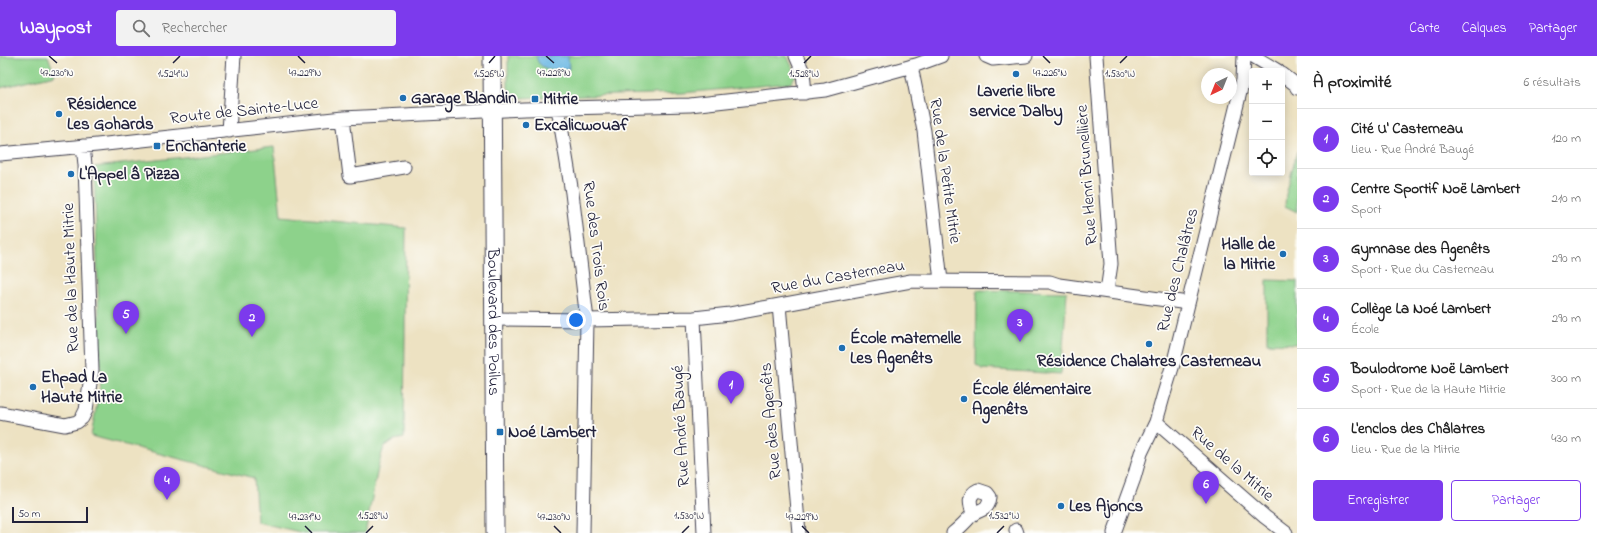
<!DOCTYPE html>
<html lang="fr">
<meta charset="utf-8">
<style>
:root{--surface:#fff;--page:#f2f2f2;--text:#222;--muted:#767676;--line:#e0e0e0;--accent:#7c3aed}
body{margin:0;font-family:"Indie Flower",sans-serif;background:var(--page);color:var(--text)}
.controls{position:absolute;right:12px;top:12px;display:grid;overflow:hidden;border-radius:4px;box-shadow:0 2px 10px #0003}
.controls button{width:36px;height:36px;display:grid;place-items:center;padding:0;border:0;border-bottom:1px solid var(--line);background:var(--surface);color:var(--text);font:20px sans-serif}
.compass{position:absolute;left:1201px;top:12px;width:36px;height:36px;border-radius:50%;background:var(--surface);box-shadow:0 2px 10px #0003;rotate:223deg}
.scale{position:absolute;left:12px;bottom:10px;width:76px;box-sizing:border-box;padding-left:4px;border:2px solid #22223b;border-top:0;font-size:11px;line-height:14px;white-space:nowrap;color:#22223b;-webkit-text-stroke:3px #fdfcf7;paint-order:stroke}
.you{position:absolute;left:576px;top:264px;width:14px;height:14px;margin:-10px;border:3px solid #fff;border-radius:50%;background:#1a73e8;box-shadow:0 0 0 6px #1a73e833}
.badge{display:grid;place-items:center;width:26px;height:26px;border-radius:50%;background:var(--accent);color:#fff;font-size:13px;font-weight:700}
.pin{position:absolute;translate:-50% -33px;filter:drop-shadow(0 1px 2px #0008)}
.pin::after{content:'';position:absolute;top:21px;width:14px;height:12px;background:inherit;clip-path:polygon(0 0,100% 0,50% 100%)}
.list{margin:0;padding:0;list-style:none}
h2{display:flex;justify-content:space-between;align-items:center;height:52px;margin:0;padding:0 16px;font-size:17px}
h2 small{font-size:13px;font-weight:400;color:var(--muted)}
.list li{display:grid;grid-template-columns:26px 1fr auto;gap:12px;align-items:center;box-sizing:border-box;height:60px;padding:0 16px;border-top:1px solid var(--line)}
.list b{display:block;font-size:15px;white-space:nowrap}
.list p{margin:0;font-size:13px;white-space:nowrap;color:var(--muted)}
.list em{font-size:13px;font-style:normal;color:var(--muted)}
.actions{display:flex;gap:8px;padding:12px 16px}
.actions a{flex:1;padding:9px 0;border:1px solid var(--accent);border-radius:4px;text-align:center;font-size:14px;color:var(--accent)}
.actions .main{background:var(--accent);color:#fff}
.icon{flex:none;width:22px;height:22px;fill:none;stroke:currentColor;stroke-width:2;stroke-linecap:round;stroke-linejoin:round}
.map{position:relative;flex:none;width:1297px;height:477px;overflow:hidden}
header{display:flex;align-items:center;gap:24px;box-sizing:border-box;height:56px;padding:0 20px;background:var(--accent);color:#fff}
header strong{font-size:19px}
nav{display:flex;gap:22px;margin-inline-start:auto;font-size:14px}
.search{width:280px;height:36px;background:var(--page);display:flex;align-items:center;gap:10px;box-sizing:border-box;padding:0 14px;border-radius:4px;color:var(--muted);font-size:15px}
main{display:flex}
aside{flex:1;background:var(--surface)}
.map>svg:first-child{display:block}
.green{fill:#8dd28b;stroke:#587a63}
.water{fill:#6ab8e4;stroke:#466d90}
.lines{fill:none;stroke-linecap:round;stroke-linejoin:round}
.minor-casing{stroke:#403f4f;stroke-width:15}
.major-casing{stroke:#403f4f;stroke-width:19}
.minor{stroke:#fff;stroke-width:13}
.major{stroke:#fff;stroke-width:17}
.ticks{fill:none;stroke:#22223b;stroke-width:1.5}
.poi-dot{fill:#1f6fb2;stroke:#fdfcf7;stroke-width:1.5}
.labels{text-anchor:middle;dominant-baseline:central;stroke-width:3.5;stroke-linejoin:round;paint-order:stroke}
.poi-label{font-size:17px;font-weight:bold;fill:#22223b;stroke:#fdfcf7;text-anchor:start}
.street-label{font-size:17px;fill:#22223b;stroke:#fdfcf7}
.ticks-label{font-size:10px;text-anchor:middle;fill:#22223b;stroke:#fdfcf7;stroke-width:3.5;stroke-linejoin:round;paint-order:stroke}
</style>
<header>
<strong>Waypost</strong>
<div class="search"><svg class="icon" aria-label="search" viewBox="0 0 24 24"><circle cx="10" cy="10" r="6"/><path d="M15 15l6 6"/></svg>Rechercher</div>
<nav><a>Carte</a><a>Calques</a><a>Partager</a></nav>
</header>
<main>
<div class="map">
<svg width="1297" height="477" viewBox="0 0 1297 477">
<rect width="100%" height="100%" fill="#fdfcf7"/>
<filter id="ink" filterUnits="userSpaceOnUse"><feTurbulence type="fractalNoise" baseFrequency=".025" numOctaves="2"/><feDisplacementMap in="SourceGraphic" scale="8" xChannelSelector="R" yChannelSelector="G"/><feConvolveMatrix kernelMatrix="1 2 1 2 8 2 1 2 1" color-interpolation-filters="sRGB"/></filter>
<filter id="wash" filterUnits="userSpaceOnUse"><feTurbulence type="fractalNoise" baseFrequency=".012" numOctaves="4" result="noise"/><feDisplacementMap in="SourceGraphic" scale="16" xChannelSelector="R" yChannelSelector="G"/><feGaussianBlur stdDeviation="0.9" result="paint"/><feColorMatrix in="noise" values="0 0 0 0 0 0 0 0 0 0 0 0 0 0 0 0 0 1.4 0 .05"/><feComposite in="paint" operator="in"/></filter>
<g filter="url(#wash)">
<rect width="100%" height="100%" fill="#ede2c2"/>
<!-- green -->
<path class="green" d="M0,0h48l7,19 -55,13z
M508,0h279l9,19 -5,8 -109,10 -165,5 -9,-10z
M274,91l7,69 125,12 -2,210 -10,2 -10,7 -5,16 -14,70h-61l-47,-11 -3,-44 -163,-42 10,-54 -7,-215z
M1297,95v61l-12,-6 1,-12z
M1267,224l30,1v63l-30,-1z
M977,234l90,2 -6,82 -79,-5 -6,-4z"/>
<!-- water -->
<path class="water" d="M536,0h32l1,13c-13,1 -30,3 -33,-13z"/>
</g>
<g filter="url(#ink)">
<g class="lines">
<!-- minor casing -->
<g class="minor-casing">
<path id="minor" d="M796,0l7,16 2,21
M986,0l7,3 33,-3
M1096,0l15,208 -4,27
M1253,0l25,15
M911,10l13,65 17,150
M1282,18l13,10 2,4
M558,52l14,85 15,127 -4,213
M343,62l7,58 54,-9
M229,75l5,-75
M0,98l97,-9 246,-27 181,-9 166,-4 135,-15 91,-25 25,-9
M779,249l20,228
M694,262l10,215
M494,263l93,1 107,-2 36,-4 181,-33 139,1 9,3 129,18
M0,357l65,12 12,-3 5,-4 4,-8 6,-40 -7,-205 -2,-19
M1156,366l109,95 21,16
M1016,474l1,3
M953,477c7,-5 12,-11 18,-17 8,-8 17,-3 19,-19l-3,-4 -9,-3c-11,5 -8,14 -5,24
M1114,477l20,-55 7,-25 15,-31 7,-25 11,-36 69,-281 1,-24"/>
</g>
<!-- major casing -->
<g class="major-casing">
<g id="major">
<path id="s1" d="M492,0l3,477"/>
</g>
</g>
<!-- minor -->
<use href="#minor" class="minor"/>
<!-- major -->
<use href="#major" class="major"/>
</g>
</g>
<!-- ticks -->
<path class="ticks" d="M49,0l8,7M298,0l7,7M546,0l8,7M1043,0l7,7M173,7l7,-7M489,7l6,-7M804,7l7,-7M1120,7l7,-7M305,470l7,7M554,470l7,7M802,470l7,7M366,477l7,-7M682,477l7,-7M997,477l7,-7"/>
<!-- markers -->
<g class="poi-dot">
<circle cx="1016" cy="18" r="4"/>
<circle cx="403" cy="42" r="4"/>
<rect x="531" y="39" width="8" height="8" rx="2"/>
<circle cx="59" cy="58" r="4"/>
<circle cx="526" cy="69" r="4"/>
<rect x="153" y="86" width="8" height="8" rx="2"/>
<circle cx="71" cy="118" r="4"/>
<circle cx="1283" cy="198" r="4"/>
<circle cx="1149" cy="288" r="4"/>
<circle cx="842" cy="292" r="4"/>
<circle cx="33" cy="331" r="4"/>
<circle cx="964" cy="343" r="4"/>
<rect x="496" y="372" width="8" height="8" rx="2"/>
<circle cx="1061" cy="450" r="4"/>
</g>
<g class="labels">
<!-- poi labels -->
<g class="poi-label">
<text x="1016" y="35" text-anchor="middle">Laverie libre<tspan x="1016" dy="20">service Dalby</tspan></text>
<text x="411" y="42">Garage Blandin</text>
<text x="543" y="43">Mitrie</text>
<text x="67" y="48">Résidence<tspan x="67" dy="20">Les Gohards</tspan></text>
<text x="534" y="69">Excalicwouaf</text>
<text x="165" y="90">Enchanterie</text>
<text x="79" y="118">L'Appel â Pizza</text>
<text x="1275" y="188" text-anchor="end">Halle de<tspan x="1275" dy="20">la Mitrie</tspan></text>
<text x="850" y="282">École maternelle<tspan x="850" dy="20">Les Agenêts</tspan></text>
<text x="1149" y="305" text-anchor="middle">Résidence Chalatres Casterneau</text>
<text x="41" y="321">Ehpad La<tspan x="41" dy="20">Haute Mitrie</tspan></text>
<text x="972" y="333">École élémentaire<tspan x="972" dy="20">Agenêts</tspan></text>
<text x="508" y="376">Noé Lambert</text>
<text x="1069" y="450">Les Ajoncs</text>
</g>
<!-- street labels -->
<g class="street-label">
<text transform="translate(244 55) rotate(-6)">Route de Sainte-Luce</text>
<text transform="translate(945 115) rotate(82)">Rue de la Petite Mitrie</text>
<text transform="translate(1087 119) rotate(-94)">Rue Henri Brunellière</text>
<text transform="translate(596 190) rotate(83)">Rue des Trois Rois</text>
<text transform="translate(1178 214) rotate(-76)">Rue des Chalâtres</text>
<text transform="translate(838 221) rotate(-10)">Rue du Casterneau</text>
<text transform="translate(71 222) rotate(-92)">Rue de la Haute Mitrie</text>
<text stroke="none"><textPath href="#s1" startOffset="266">Boulevard des Poilus</textPath></text>
<text transform="translate(771 365) rotate(-95)">Rue des Agenêts</text>
<text transform="translate(681 370) rotate(-93)">Rue André Baugé</text>
<text transform="translate(1232 408) rotate(41)">Rue de la Mitrie</text>
</g>
</g>
<g class="ticks-label">
<text x="57" y="20">47.230°N</text>
<text x="305" y="20">47.229°N</text>
<text x="1050" y="20">47.226°N</text>
<text x="554" y="20">47.228°N</text>
<text x="173" y="21">1.524°W</text>
<text x="489" y="21">1.526°W</text>
<text x="804" y="21">1.528°W</text>
<text x="1120" y="21">1.530°W</text>
<text x="373" y="463">1.528°W</text>
<text x="689" y="463">1.530°W</text>
<text x="1004" y="463">1.532°W</text>
<text x="305" y="464">47.231°N</text>
<text x="554" y="464">47.230°N</text>
<text x="802" y="464">47.229°N</text>
</g>
</svg>
<div class="controls">
<button>+</button>
<button>−</button>
<button><svg class="icon" aria-label="locate" viewBox="0 0 24 24"><circle cx="12" cy="12" r="6"/><path d="M12 2v4M12 18v4M2 12h4M18 12h4"/></svg></button>
</div>
<svg class="compass" viewBox="-18 -18 36 36"><path d="M0-13l5 13h-10z" fill="#e53935"/><path d="M0 13l5-13h-10z" fill="#767676"/></svg>
<div class="scale">50 m</div>
<div class="you"></div>
<div class="pin badge" style="left:731px;top:348px">1</div>
<div class="pin badge" style="left:252px;top:281px">2</div>
<div class="pin badge" style="left:1020px;top:286px">3</div>
<div class="pin badge" style="left:167px;top:444px">4</div>
<div class="pin badge" style="left:126px;top:278px">5</div>
<div class="pin badge" style="left:1206px;top:448px">6</div>
</div>
<aside>
<h2>À proximité<small>6 résultats</small></h2>
<ul class="list">
<li><span class="badge">1</span><div><b>Cité U' Casterneau</b><p>Lieu · Rue André Baugé</p></div><em>120 m</em></li>
<li><span class="badge">2</span><div><b>Centre Sportif Noë Lambert</b><p>Sport</p></div><em>210 m</em></li>
<li><span class="badge">3</span><div><b>Gymnase des Agenêts</b><p>Sport · Rue du Casterneau</p></div><em>290 m</em></li>
<li><span class="badge">4</span><div><b>Collège La Noé Lambert</b><p>École</p></div><em>290 m</em></li>
<li><span class="badge">5</span><div><b>Boulodrome Noë Lambert</b><p>Sport · Rue de la Haute Mitrie</p></div><em>300 m</em></li>
<li><span class="badge">6</span><div><b>L'enclos des Châlatres</b><p>Lieu · Rue de la Mitrie</p></div><em>430 m</em></li>
</ul>
<div class="actions"><a class="main">Enregistrer</a><a>Partager</a></div>
</aside>
</main>
